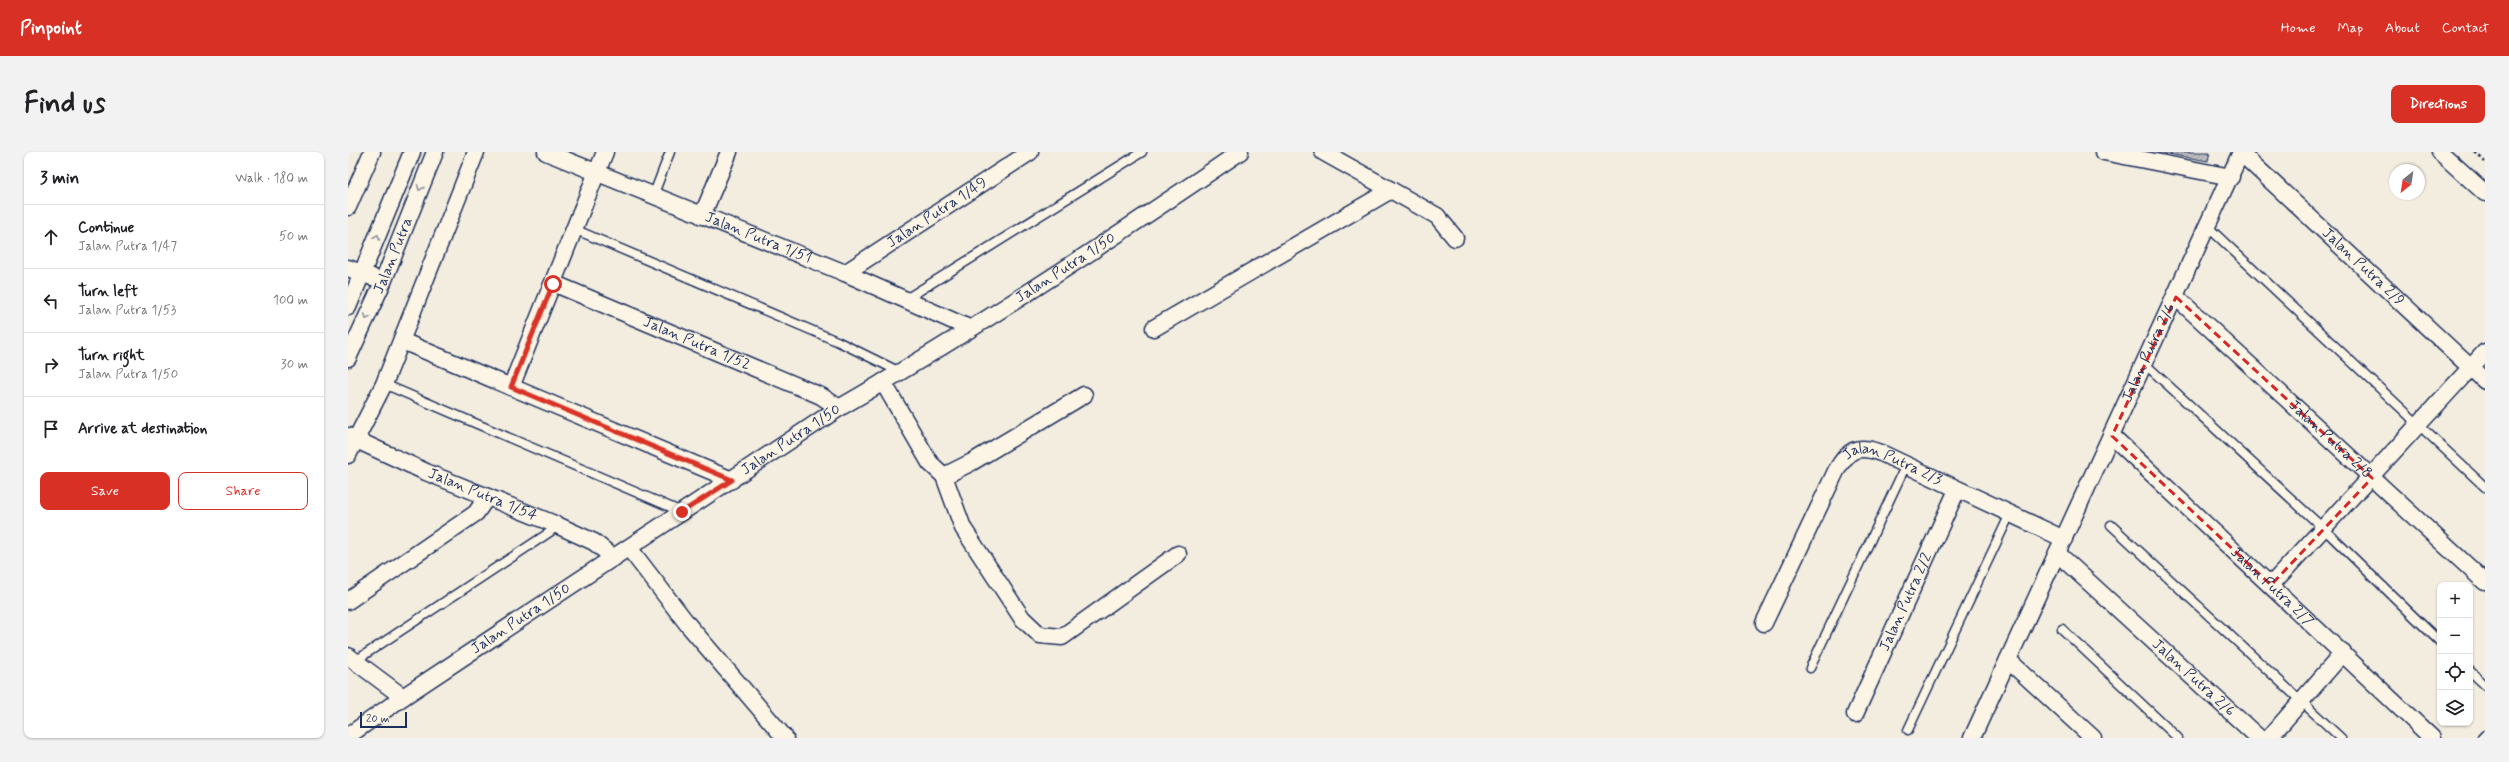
<!DOCTYPE html>
<meta charset="utf-8">
<style>
:root{--surface:#fff;--page:#f2f2f2;--text:#202124;--muted:#757577;--line:#e0e0e0;--accent:#d93025}
body{margin:0;font-family:Mynerve,sans-serif;background:var(--page);color:var(--text)}
.controls{position:absolute;right:12px;bottom:12px;display:grid;overflow:hidden;border-radius:8px;box-shadow:0 1px 3px #0004}
.controls button{width:36px;height:36px;display:grid;place-items:center;padding:0;border:0;border-bottom:1px solid var(--line);background:var(--surface);color:var(--text);font:20px sans-serif}
.compass{position:absolute;left:2041px;top:12px;width:36px;height:36px;border-radius:50%;background:var(--surface);box-shadow:0 1px 3px #0004;rotate:210deg}
.scale{position:absolute;left:12px;bottom:10px;width:47px;box-sizing:border-box;padding-left:4px;border:2px solid #1b2f5e;border-top:0;font-size:11px;line-height:14px;white-space:nowrap;color:#1b2f5e;-webkit-text-stroke:3px #fcf5e5;paint-order:stroke}
.stop{position:absolute;width:12px;height:12px;margin:-9px;border:3px solid #d93025;border-radius:50%;background:#fff}
.stop.end{background:#d93025;border-color:#fff;box-shadow:0 1px 4px #0008}
.list{margin:0;padding:0;list-style:none}
h2{display:flex;justify-content:space-between;align-items:center;height:52px;margin:0;padding:0 16px;font-size:17px}
h2 small{font-size:13px;font-weight:400;color:var(--muted)}
.list li{display:grid;grid-template-columns:26px 1fr auto;gap:12px;align-items:center;box-sizing:border-box;height:64px;padding:0 16px;border-top:1px solid var(--line)}
.list b{display:block;font-size:15px;white-space:nowrap}
.list p{margin:0;font-size:13px;white-space:nowrap;color:var(--muted)}
.list em{font-size:13px;font-style:normal;color:var(--muted)}
.actions{display:flex;gap:8px;padding:12px 16px}
.actions a{flex:1;padding:9px 0;border:1px solid var(--accent);border-radius:8px;text-align:center;font-size:14px;color:var(--accent)}
.actions .main{background:var(--accent);color:#fff}
.icon{flex:none;width:22px;height:22px;fill:none;stroke:currentColor;stroke-width:2;stroke-linecap:round;stroke-linejoin:round}
.map{position:relative;flex:none;width:2137px;height:586px;overflow:hidden;border-radius:8px}
header{display:flex;align-items:center;gap:24px;box-sizing:border-box;height:56px;padding:0 20px;background:var(--accent);color:#fff}
header strong{font-size:19px}
nav{display:flex;gap:22px;margin-inline-start:auto;font-size:14px}
.intro{display:flex;align-items:center;justify-content:space-between;box-sizing:border-box;height:96px;padding:0 24px}
h1{margin:0;font-size:28px}
.button{padding:10px 18px;border-radius:8px;background:var(--accent);color:#fff;font-size:14px;font-weight:700}
main{display:flex;gap:24px;padding:0 24px}
aside{flex:1;background:var(--surface);border-radius:8px;box-shadow:0 1px 3px #0004}
.map>svg:first-child{display:block}
.building{fill:url(#building-hatch);stroke:#1b2f5e}
.lines{fill:none;stroke-linecap:round;stroke-linejoin:round}
.lane-casing{stroke:#1b2f5e;stroke-width:11}
.street-casing{stroke:#1b2f5e;stroke-width:19}
.path{stroke:#1b2f5e;stroke-width:2.5;stroke-dasharray:3 3;stroke-linecap:butt}
.lane{stroke:#fcf5e5;stroke-width:8}
.street{stroke:#fcf5e5;stroke-width:16}
.oneway{stroke:#8c92a2}
.route{stroke:#d93025;stroke-width:5}
.marked{fill:none;stroke:#d62828;stroke-width:3;stroke-dasharray:8 5;stroke-linejoin:round}
.labels{text-anchor:middle;dominant-baseline:central;stroke-width:3;stroke-linejoin:round;paint-order:stroke}
.street-label{font-size:15px;fill:#1b2f5e;stroke:#fcf5e5}
</style>
<header>
<strong>Pinpoint</strong>
<nav><a>Home</a><a>Map</a><a>About</a><a>Contact</a></nav>
</header>
<div class="intro"><h1>Find us</h1><a class="button">Directions</a></div>
<main>
<aside>
<h2>3 min<small>Walk · 180 m</small></h2>
<ul class="list">
<li><svg class="icon" aria-label="ahead" viewBox="0 0 24 24"><path d="M12 20V5M6 11l6-6 6 6"/></svg><div><b>Continue</b><p>Jalan Putra 1/47</p></div><em>50 m</em></li>
<li><svg class="icon" aria-label="left" viewBox="0 0 24 24"><path d="M17 20v-9H6M10 6l-5 5 5 5"/></svg><div><b>Turn left</b><p>Jalan Putra 1/53</p></div><em>100 m</em></li>
<li><svg class="icon" aria-label="right" viewBox="0 0 24 24"><path d="M7 20v-9h11M14 6l5 5-5 5"/></svg><div><b>Turn right</b><p>Jalan Putra 1/50</p></div><em>30 m</em></li>
<li><svg class="icon" aria-label="arrive" viewBox="0 0 24 24"><path d="M6 21V4h12l-3 4 3 4H6"/></svg><div><b>Arrive at destination</b></div></li>
</ul>
<div class="actions"><a class="main">Save</a><a>Share</a></div>
</aside>
<div class="map">
<svg width="2137" height="586" viewBox="0 0 2137 586">
<defs>
<pattern id="building-hatch" width="6" height="6" patternUnits="userSpaceOnUse"><rect width="6" height="6" fill="#bebec0"/><path d="M-1 1l2-2M0 6l6-6M5 7l2-2" fill="none" stroke="#9a9b9f"/></pattern>
</defs>
<rect width="100%" height="100%" fill="#f3ede0"/>
<filter id="ink" filterUnits="userSpaceOnUse"><feTurbulence type="fractalNoise" baseFrequency=".025" numOctaves="2"/><feDisplacementMap in="SourceGraphic" scale="8" xChannelSelector="R" yChannelSelector="G"/><feConvolveMatrix kernelMatrix="1 2 1 2 8 2 1 2 1" color-interpolation-filters="sRGB"/></filter>
<g filter="url(#ink)">
<!-- building -->
<path class="building" d="M1810,0h52l-2,9z"/>
<g class="lines">
<!-- lane casing -->
<g class="lane-casing">
<path id="lane" d="M305,44l17,-44
M1860,75l277,260
M226,77l265,113 61,30
M558,147l236,-147
M1797,212l179,165 116,113
M36,232l298,128
M1763,373l230,213
M1714,477l116,109
M7,509l195,-129 7,-7
M1462,516l96,-203
M2122,519l15,14
M1560,578l102,-216
M2134,586l3,-3"/>
</g>
<!-- street casing -->
<g class="street-casing">
<g id="street">
<path id="s1" d="M198,0l299,121 124,55"/>
<path d="M975,0l114,64 18,22"/>
<path d="M1756,0l127,25"/>
<path d="M2092,0l45,41"/>
<path id="s2" d="M1893,1l244,228"/>
<path d="M0,55l24,-55"/>
<path d="M354,64l27,-64"/>
<path d="M0,116l24,9"/>
<path id="s3" d="M497,121l185,-121"/>
<path id="s4" d="M205,131l268,113 18,12"/>
<path id="s5" d="M1828,145l309,285"/>
<path d="M0,155l64,-155"/>
<path d="M806,176l237,-138"/>
<path d="M54,189l330,139"/>
<path id="s6" d="M0,206l35,-76 52,-130"/>
<path d="M535,230l47,81 14,13 28,-14 112,-67"/>
<path d="M163,235l94,-235"/>
<path id="s7" d="M0,284l78,36 131,53 37,17 20,16"/>
<path id="s8" d="M1764,284l320,302"/>
<path d="M0,303l36,-71 92,-232"/>
<path d="M596,324l19,52 59,90 18,17 22,2 116,-83"/>
<path d="M281,396l60,78 96,112"/>
<path id="s9" d="M1709,401l202,185"/>
<path d="M1923,433l214,-233"/>
<path d="M0,449l128,-88 11,-16"/>
<path id="s10" d="M1416,471l72,-152c12,-21 20,-27 45,-18l183,86"/>
<path d="M0,504l55,41"/>
<path d="M1660,508l85,78"/>
<path id="s11" d="M1507,562l102,-224"/>
<path id="s12" d="M0,584l55,-39 436,-289c137,-79 270,-167 401,-256"/>
<path id="s13" d="M1624,586l269,-586"/>
<path d="M1921,586l74,-85"/>
</g>
</g>
<!-- path -->
<path class="path" d="M2127,0l10,10"/>
<!-- lane -->
<use href="#lane" class="lane"/>
<!-- street -->
<use href="#street" class="street"/>
</g>
<!-- one-way arrows -->
<defs><path id="oneway-chevron" d="M-2-3.5L2.5 0L-2 3.5" fill="none" stroke-width="1.6" stroke-linecap="round" stroke-linejoin="round"/></defs>
<g class="oneway">
<use href="#oneway-chevron" transform="translate(72 36) rotate(112)"/>
<use href="#oneway-chevron" transform="translate(29 85) rotate(-68)"/>
<use href="#oneway-chevron" transform="translate(19 165) rotate(115)"/>
</g>
</g>
<g class="lines" filter="url(#ink)">
<!-- route -->
<path class="route" d="M205,132l-42,103 221,93 -50,32"/>
</g>
<!-- marked area -->
<path class="marked" d="M1828,145l196,181 -101,107 -159,-149z"/>
<g class="labels">
<!-- street labels -->
<g class="street-label">
<text stroke="none"><textPath href="#s3" startOffset="110">Jalan Putra 1/49</textPath></text>
<text stroke="none"><textPath href="#s1" startOffset="229">Jalan Putra 1/51</textPath></text>
<text stroke="none"><textPath href="#s6" startOffset="112">Jalan Putra</textPath></text>
<text stroke="none"><textPath href="#s2" startOffset="167">Jalan Putra 2/9</textPath></text>
<text stroke="none"><textPath href="#s12" startOffset="857">Jalan Putra 1/50</textPath></text>
<text stroke="none"><textPath href="#s4" startOffset="156">Jalan Putra 1/52</textPath></text>
<text stroke="none"><textPath href="#s13" startOffset="424">Jalan Putra 2/6</textPath></text>
<text stroke="none"><textPath href="#s12" startOffset="533">Jalan Putra 1/50</textPath></text>
<text stroke="none"><textPath href="#s5" startOffset="210">Jalan Putra 2/8</textPath></text>
<text stroke="none"><textPath href="#s10" startOffset="237">Jalan Putra 2/3</textPath></text>
<text stroke="none"><textPath href="#s7" startOffset="147">Jalan Putra 1/54</textPath></text>
<text stroke="none"><textPath href="#s8" startOffset="220">Jalan Putra 2/7</textPath></text>
<text stroke="none"><textPath href="#s11" startOffset="123">Jalan Putra 2/2</textPath></text>
<text stroke="none"><textPath href="#s12" startOffset="209">Jalan Putra 1/50</textPath></text>
<text stroke="none"><textPath href="#s9" startOffset="185">Jalan Putra 2/6</textPath></text>
</g>
</g>
</svg>
<div class="controls">
<button>+</button>
<button>−</button>
<button><svg class="icon" aria-label="locate" viewBox="0 0 24 24"><circle cx="12" cy="12" r="6"/><path d="M12 2v4M12 18v4M2 12h4M18 12h4"/></svg></button>
<button><svg class="icon" aria-label="layers" viewBox="0 0 24 24"><path d="M12 4l9 5-9 5-9-5zM3 14l9 5 9-5"/></svg></button>
</div>
<svg class="compass" viewBox="-18 -18 36 36"><path d="M0-13l5 13h-10z" fill="#e53935"/><path d="M0 13l5-13h-10z" fill="#757577"/></svg>
<div class="scale">20 m</div>
<div class="stop" style="left:205px;top:132px"></div>
<div class="stop end" style="left:334px;top:360px"></div>
</div>
</main>
